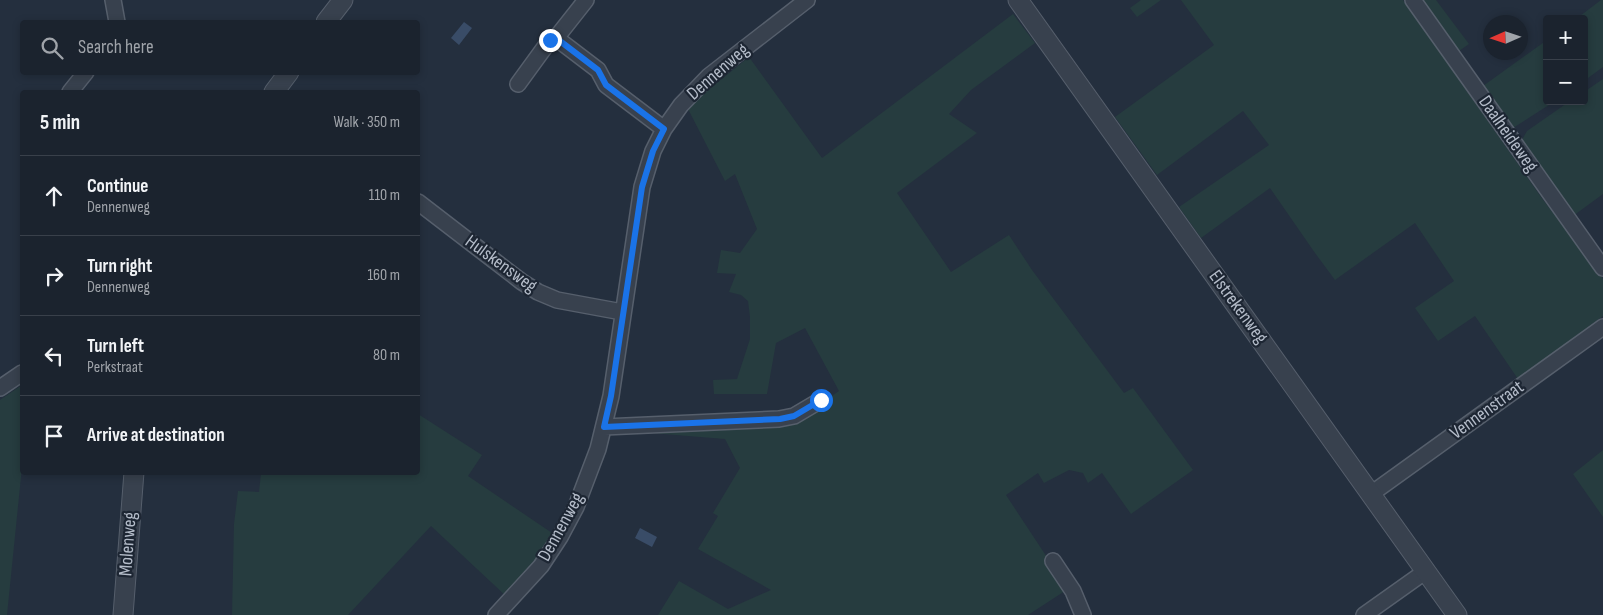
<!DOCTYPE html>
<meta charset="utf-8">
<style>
:root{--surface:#1b232e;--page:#242b36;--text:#f1f3f6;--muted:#a0a4aa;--line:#39404a}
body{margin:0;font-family:"Sofia Sans Condensed",sans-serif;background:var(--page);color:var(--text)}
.controls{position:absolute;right:15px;top:15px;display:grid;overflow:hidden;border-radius:5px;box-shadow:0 2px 8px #0003}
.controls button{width:45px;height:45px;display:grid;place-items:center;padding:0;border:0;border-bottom:1px solid var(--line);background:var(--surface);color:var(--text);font:25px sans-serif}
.compass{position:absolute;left:1483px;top:15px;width:45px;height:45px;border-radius:50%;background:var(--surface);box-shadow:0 2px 8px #0003;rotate:267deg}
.stop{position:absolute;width:15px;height:15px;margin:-11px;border:4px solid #1a73e8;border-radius:50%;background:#fff}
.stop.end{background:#1a73e8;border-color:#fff;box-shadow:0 1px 5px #0008}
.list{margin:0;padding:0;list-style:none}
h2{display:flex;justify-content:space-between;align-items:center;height:65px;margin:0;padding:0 20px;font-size:21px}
h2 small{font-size:16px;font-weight:400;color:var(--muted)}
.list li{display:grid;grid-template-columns:32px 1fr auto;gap:15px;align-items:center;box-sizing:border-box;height:80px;padding:0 20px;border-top:1px solid var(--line)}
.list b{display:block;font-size:19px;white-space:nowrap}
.list p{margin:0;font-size:16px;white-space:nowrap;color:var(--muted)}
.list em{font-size:16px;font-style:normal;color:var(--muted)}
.icon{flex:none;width:28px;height:28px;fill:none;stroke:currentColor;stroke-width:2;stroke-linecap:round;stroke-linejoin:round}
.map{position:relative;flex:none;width:1603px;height:615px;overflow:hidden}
.search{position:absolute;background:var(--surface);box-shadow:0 2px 8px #0003;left:20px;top:20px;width:400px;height:55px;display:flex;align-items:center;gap:12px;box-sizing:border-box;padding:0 18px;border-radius:5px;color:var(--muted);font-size:19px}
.panel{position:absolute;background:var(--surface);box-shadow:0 2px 8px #0003;left:20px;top:90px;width:400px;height:385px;border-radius:5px}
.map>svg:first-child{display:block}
.green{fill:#263c3f}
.water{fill:#394c67}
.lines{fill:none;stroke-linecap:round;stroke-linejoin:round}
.minor-casing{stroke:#565f6c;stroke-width:18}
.tertiary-casing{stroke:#565f6c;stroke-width:21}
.minor{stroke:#38414e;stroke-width:15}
.tertiary{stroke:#38414e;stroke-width:19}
.route{stroke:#1a73e8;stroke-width:6}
.labels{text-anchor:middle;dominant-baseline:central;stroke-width:4.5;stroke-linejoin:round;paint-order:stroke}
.street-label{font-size:19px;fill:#b4bcc9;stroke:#1d2633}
</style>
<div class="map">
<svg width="1603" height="615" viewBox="0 0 1603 615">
<rect width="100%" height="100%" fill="#242f3e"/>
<!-- green -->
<path class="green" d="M1141,0h20l-24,17 -7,-9z
M1181,0h222l138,197 62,82v37l-85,63 -43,-63 -37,25 -23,-33 39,-27 -39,-58 -80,57 -20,-27 -45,-65 -69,50 -22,-31 90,-62 -26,-34 -86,64 -42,-58 99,-72z
M1422,0h14l33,44 -10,7z
M1601,0h2v67l-19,14v-62h-8z
M1013,14l22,29 -64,47 -22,24 28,19 -80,60 54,79 58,-37 23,35 92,123 9,-5 60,82 -62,44 -29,-41 -14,10 -5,-10 -14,-3 -25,13 -6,-10 -32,22 62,94 -40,26h-370l21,-34 49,28 43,-19 -73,-41 20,-33 -5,-3 27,-45 -15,-29 -74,-6 1,-6 162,-19 25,-17 -34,-63 -29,15 -9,51h-53l-1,-14 24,-1 13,-40v-22l-2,-16 -7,-6 -12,-3 7,-18 -19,-1 4,-23 19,3 17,-24 -22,-55 -10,7 -38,-74 62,-50 73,101z
M1547,40v61h8l-42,27 -30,-42z
M1603,79v115l-30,22 -50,-71v-7l4,-7 43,-30h14v-9z
M22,385v82l-15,148h-7v-215z
M418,414l64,41 -14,21 87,59 -21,30 -27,32 -76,-71 -83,89h-116l2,-91 4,-33 21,1 2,-19 157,-1z
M1603,450v67l-30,-43z"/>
<!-- water -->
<path class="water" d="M464,22l8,6 -13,17 -8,-7z
M640,528l17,9 -5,10 -17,-9z"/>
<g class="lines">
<!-- minor casing -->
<g class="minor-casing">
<path id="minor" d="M113,0l4,22
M1413,0l190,268
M556,38l30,-38
M518,84l32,-44 6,-2 42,32 8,15 58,44
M70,92l16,-20
M418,202l104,80 16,10 19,8 65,12
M0,388l22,-15
M604,427l175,-8 15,-3 27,-16
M1371,494l232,-167
M1053,561l20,30 10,24
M496,615l45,-49 19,-29 16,-30 22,-58 13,-53 31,-209 11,-36 11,-22 17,-24 28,-29 98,-76
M1364,615l62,-44"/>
</g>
<!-- tertiary casing -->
<g class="tertiary-casing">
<path id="tertiary" d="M1018,0l439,615
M326,22l17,-22
M274,92l15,-20
M123,615l11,-143"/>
</g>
<!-- minor -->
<use href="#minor" class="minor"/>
<!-- tertiary -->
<use href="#tertiary" class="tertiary"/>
</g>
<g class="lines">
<!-- route -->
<path class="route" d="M550,40l6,-2 42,32 8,15 58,44 -11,22 -11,36 -31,209 -7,31 176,-8 14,-3 27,-16"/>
</g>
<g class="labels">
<!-- street labels -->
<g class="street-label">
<text transform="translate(718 72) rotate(-41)">Dennenweg</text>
<text transform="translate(1508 134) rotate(55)">Daalheideweg</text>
<text transform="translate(501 264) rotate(36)">Hulskensweg</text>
<text transform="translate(1238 307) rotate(54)">Elstrekenweg</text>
<text transform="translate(1487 410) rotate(-36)">Vennenstraat</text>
<text transform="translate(561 527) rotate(-61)">Dennenweg</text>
<text transform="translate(128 544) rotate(-86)">Molenweg</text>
</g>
</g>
</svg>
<div class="controls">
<button>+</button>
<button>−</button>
</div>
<svg class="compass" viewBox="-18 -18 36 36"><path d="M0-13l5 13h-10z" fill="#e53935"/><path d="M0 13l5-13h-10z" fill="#a0a4aa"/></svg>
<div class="stop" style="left:821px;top:400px"></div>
<div class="stop end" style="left:550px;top:40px"></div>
<div class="search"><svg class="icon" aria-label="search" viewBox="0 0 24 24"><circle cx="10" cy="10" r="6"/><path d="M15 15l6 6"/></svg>Search here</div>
<section class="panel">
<h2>5 min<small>Walk · 350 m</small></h2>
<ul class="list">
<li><svg class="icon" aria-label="ahead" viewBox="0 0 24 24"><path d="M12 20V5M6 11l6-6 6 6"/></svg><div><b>Continue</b><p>Dennenweg</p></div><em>110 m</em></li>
<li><svg class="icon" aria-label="right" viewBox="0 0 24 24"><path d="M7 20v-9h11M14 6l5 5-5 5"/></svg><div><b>Turn right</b><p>Dennenweg</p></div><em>160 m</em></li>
<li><svg class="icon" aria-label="left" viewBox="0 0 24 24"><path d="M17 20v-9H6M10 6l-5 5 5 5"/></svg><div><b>Turn left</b><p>Perkstraat</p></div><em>80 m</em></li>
<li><svg class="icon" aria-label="arrive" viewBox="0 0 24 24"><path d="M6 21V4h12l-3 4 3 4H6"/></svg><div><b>Arrive at destination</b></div></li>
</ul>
</section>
</div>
